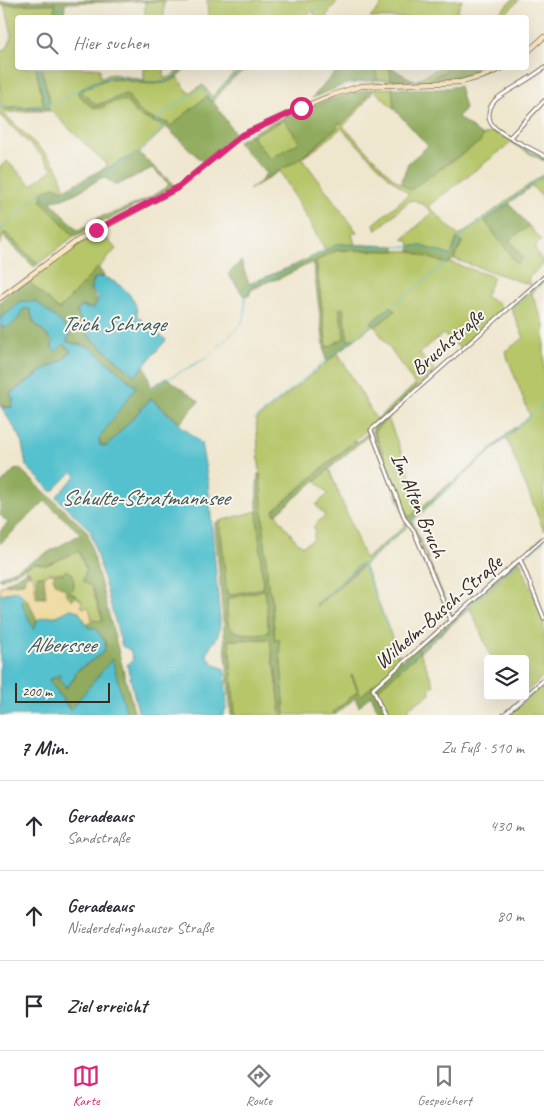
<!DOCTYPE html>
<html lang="de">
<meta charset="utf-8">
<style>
:root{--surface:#fff;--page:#f2f2f3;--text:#2b2b33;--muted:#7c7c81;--line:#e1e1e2;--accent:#db2777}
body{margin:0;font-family:Caveat,sans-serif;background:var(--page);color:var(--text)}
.controls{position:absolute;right:15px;bottom:15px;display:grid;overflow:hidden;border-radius:5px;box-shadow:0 5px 20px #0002}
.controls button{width:45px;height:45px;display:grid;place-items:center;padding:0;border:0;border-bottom:1px solid var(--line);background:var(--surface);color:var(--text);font:25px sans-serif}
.scale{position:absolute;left:15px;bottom:12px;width:95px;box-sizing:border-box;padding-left:5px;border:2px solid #3b2a1e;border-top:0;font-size:14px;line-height:18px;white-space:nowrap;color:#3b2a1e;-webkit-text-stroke:4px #f6f6f2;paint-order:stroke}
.stop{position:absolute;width:15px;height:15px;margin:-11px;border:4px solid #db2777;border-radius:50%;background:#fff}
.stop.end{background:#db2777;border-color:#fff;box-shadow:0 1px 5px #0008}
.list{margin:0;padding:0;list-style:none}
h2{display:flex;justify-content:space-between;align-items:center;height:65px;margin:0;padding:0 20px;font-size:21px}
h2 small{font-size:16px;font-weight:400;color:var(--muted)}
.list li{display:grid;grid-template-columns:32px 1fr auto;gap:15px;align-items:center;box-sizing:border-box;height:90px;padding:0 20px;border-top:1px solid var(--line)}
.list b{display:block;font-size:19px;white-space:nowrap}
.list p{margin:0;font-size:16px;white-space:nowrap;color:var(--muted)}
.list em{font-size:16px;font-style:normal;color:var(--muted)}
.icon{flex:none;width:28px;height:28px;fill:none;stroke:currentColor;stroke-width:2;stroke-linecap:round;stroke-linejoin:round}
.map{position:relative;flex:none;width:544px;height:715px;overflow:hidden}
.search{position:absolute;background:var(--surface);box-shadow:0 5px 20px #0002;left:15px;right:15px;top:15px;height:55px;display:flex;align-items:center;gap:12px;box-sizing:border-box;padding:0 18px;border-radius:5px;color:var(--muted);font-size:19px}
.sheet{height:335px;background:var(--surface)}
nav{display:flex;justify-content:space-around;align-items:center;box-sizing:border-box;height:70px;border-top:1px solid var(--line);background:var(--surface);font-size:14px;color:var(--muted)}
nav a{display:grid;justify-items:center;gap:2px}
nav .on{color:var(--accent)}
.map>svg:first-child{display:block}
.green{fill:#b6c669;stroke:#787844;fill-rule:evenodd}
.forest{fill:#90ab5d;stroke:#666a3e;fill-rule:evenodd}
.sand{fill:#eeda9e;stroke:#94825e}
.water{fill:#55c1ce;stroke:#487676}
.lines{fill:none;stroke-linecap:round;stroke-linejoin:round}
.stream{stroke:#55c1ce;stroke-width:1}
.minor-casing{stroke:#7a6c5c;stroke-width:5}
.secondary-casing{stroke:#7a6c5c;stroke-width:6}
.minor{stroke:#fff;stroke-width:3}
.secondary{stroke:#f9e7c3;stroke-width:4.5}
.route{stroke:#db2777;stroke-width:6}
.labels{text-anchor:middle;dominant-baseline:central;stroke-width:4;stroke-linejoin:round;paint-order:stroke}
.street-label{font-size:21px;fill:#3b2a1e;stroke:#f6f6f2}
.water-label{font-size:22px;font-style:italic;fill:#435753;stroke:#f6f6f2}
</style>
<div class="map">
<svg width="544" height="715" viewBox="0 0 544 715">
<rect width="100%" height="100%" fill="#f6f6f2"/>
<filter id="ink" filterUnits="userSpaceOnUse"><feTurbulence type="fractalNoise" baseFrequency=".02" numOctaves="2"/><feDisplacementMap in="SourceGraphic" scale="10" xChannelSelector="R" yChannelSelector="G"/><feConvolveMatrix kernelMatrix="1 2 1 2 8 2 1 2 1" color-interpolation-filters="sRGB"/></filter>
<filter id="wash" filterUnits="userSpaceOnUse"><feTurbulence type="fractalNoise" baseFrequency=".0096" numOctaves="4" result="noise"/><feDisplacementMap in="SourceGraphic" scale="20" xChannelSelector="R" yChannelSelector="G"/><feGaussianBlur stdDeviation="1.12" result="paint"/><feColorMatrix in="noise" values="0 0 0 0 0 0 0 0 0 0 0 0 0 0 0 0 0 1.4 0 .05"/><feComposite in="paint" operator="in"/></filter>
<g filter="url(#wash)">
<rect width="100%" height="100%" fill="#efe6ce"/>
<!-- green -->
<path class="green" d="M207,0h131l-12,16 2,2 -14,-1v-7l-10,7h-96z
M386,0h76l-7,17 -85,1z
M512,0h7l-18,17h-7z
M145,1h19v16l-19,1z
M57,4l-3,13 -36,1v50h18l8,38 -39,1 44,2 -2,-6 2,-2 -8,-33h59v9l13,-3 31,6v-12h20v11l9,-3 4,-8h3c-9,27 -49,7 -67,9 -13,1 -25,9 -36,15 26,31 21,9 48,8l13,15 28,12 -27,26 -1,-1 -72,40 -10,-5h-4l-9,9 -1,5 32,35 -36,28 -32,-31 -2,1 -4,11v-78l7,-6 25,24 20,-16 -9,-12 -43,-42v-63l7,-4c9,-12 1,-30 -3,-43zM32,111h19l57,55 -41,22h-3l-6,-19 -8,-11 -47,-45z
M242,68h6l-14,9 -21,24h-3l-3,-5 -36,30c-5,-5 -7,-4 -14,-6 -15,-3 -22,-12 -29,-25l-33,10 -14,-14c10,-5 23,-13 34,-12 23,2 40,11 62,-2l12,16 14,-8 9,12 20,-22z
M376,68h14l1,12h-14z
M439,68h11l-20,11v3l-15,-1z
M392,88l2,21 -20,-19 -20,26 -11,10 49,51 18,13 71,-49 1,-5 12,-5 50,28v2l-33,-18 -83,63 31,30 85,-62 -1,3 1,22 -12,-13 -47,35 38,37 -14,-18 20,-14 12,14 -6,7v2l9,15 -16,14 3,7 -77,-26 8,-17 -5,-3 -6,17 -29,-10h-12l-1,-5 -6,-2 29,-26 -8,-8 -10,-5 -5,1 -33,30 -2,-7 35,-30 -18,-15 -50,-51 -21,18 -18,12 55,74 -5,2 3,11 -17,-1 -13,6 -45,-79 -31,19c15,-13 35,-21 53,-33 12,-8 24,-19 35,-30l-1,-2 2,-2 17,-12 17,-22z
M284,120l16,22 -30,17 -19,-23z
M101,232l15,17 -57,61 -32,-30 50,-35z
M341,250l69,1 37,13 2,-2 45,15 -9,19 4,3 10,5v1l5,4 -44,39 -17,-14 -24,19 16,18 -18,17 -42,-61 19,-16 -23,12 2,2 -19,15 -1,-2 -5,4 -5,-33 1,29 -17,10 -11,-87 18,-10z
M544,279v2l-13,11 13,33v206l-38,-94 24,-21 -25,-65 19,-13 -13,-30z
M338,353l39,68 -104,90 2,4 2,-2 1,4 19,25 6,4 11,-7v-7l2,-1 -3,-4 12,-12 -9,-10 12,-11 -12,-13 13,-12 36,90 38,-31 3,-7 2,5 -44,39 37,96 -40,35 -9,-21 6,16 -25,21 1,2 -2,1h-47l-6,-77 -4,4 -4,-48 -3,-6 -12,-168zM361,564l1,3 -45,38 28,-27z
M388,418l35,89 -13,10 -2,-1 -34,-85z
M257,511l6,77 -33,7 -4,-1 -6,-73z
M79,551l24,70 -11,-1 -2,-9 -9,-5 1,-5 -7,-6 -7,-3 6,-7 -1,-11 -24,-1 -5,3 -6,20h8v2h-10l-2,-20 -2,-3h-3l1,-3 -3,-1 -1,-4 9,-4 11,2z
M520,561l24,60v55l-19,17v-34h-33l-22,-51 -50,44 14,33 -5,4 1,5 -22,14 4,7h-27l-9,-24 44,-39 -1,-2z
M265,589l4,44c-12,0 -36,5 -41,-10 -2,-7 -1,-17 -1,-25z
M271,639l10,76h-46l-6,-75z
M544,683v32h-36z"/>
<!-- forest -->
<path class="forest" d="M41,0h148l-124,3 -1,15 -10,-1 1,-14 -55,2v-3z
M36,68h5l9,34 -3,1 2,5 -44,2 -2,-2 2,-1 39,-1z
M180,68h5c-16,25 -46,13 -70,11 -11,-1 -25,7 -34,12l15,14h3l26,-11 3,1c7,13 14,22 29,25 7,2 9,1 14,6l36,-30 3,5h3l22,33 -32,28 -38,-36 -12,-4 -15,-7 -12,-14c-26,-3 -21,23 -49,-9 7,-7 24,-14 35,-15 19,-2 59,18 68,-9z
M339,68h37l1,12 -31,4 -34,14z
M390,68h3l5,4 17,9 -24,-1z
M450,68h40l-30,11 -30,3v-3z
M459,86l6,22 -7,9 24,19 -1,5 -71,49 -9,-7 7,-20 20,-17 -34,-37 -2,-21 47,1z
M372,89l-20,26 -11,9 -3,-1 -2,2 2,2 -37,31 -40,24 5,-9 -29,-31c35,-23 94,-46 135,-53zM284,120l16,22 -30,17 -19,-23z
M138,152l37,34 -65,33 -9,3 -6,-1v-1c4,-4 9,-4 14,-6 14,-4 52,-19 60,-30l-17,-16 -35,17 -14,-8c-15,8 -35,24 -53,24l28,29 10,-5 -3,7 -11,4 -33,-35 2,-4 -1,-4 5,-4 9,-2 10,4z
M509,203l20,23 -20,14 14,18 -6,6 -32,-43z
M4,233h2l32,31 -4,3 -31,-31z
M457,238l5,4 -8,17 -7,5 -37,-13v-5h12l29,10z
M338,244l57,2v5l-57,-1 -22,11 11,87 17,-10 -5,-29 4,-1 5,33 5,-3 1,2 -28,22 -13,-100 -35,17 -9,2 -18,9 -2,6h-5l-16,-22 13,-13 8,23 46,-19z
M98,267l6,9 -10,2 -4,12 7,10 -5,9 -11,-3 -5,6 12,24 47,40 10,-10 6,21 16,-9 32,23 -19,22 -29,-25 -44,48 -6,-1 -2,-7 37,-52 -46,-39 -23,-6 3,-6 -7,-11 -27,-22 -15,-1 -21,17v-16l11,-11 16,-11 32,30z
M391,306l4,5 -20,16 -4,-5z
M23,309h7l3,13 20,19 -2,6 5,5 8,-8 6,7 -6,8 -18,9 -36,25 3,8 -2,6 -11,-1v-81l3,3c12,-3 15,-8 20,-19z
M415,385l2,3 -21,18 2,3 -24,22 34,85 2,1 41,-35 2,1 62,-56 1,2 -104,92 40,95 92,-80v2l-92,80 -37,-88 -9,-11 -34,-88 4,-11z
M369,432l2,1 -96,82 -2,-4 81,-70 4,1z
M20,469l67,62 48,184h-8l-15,-56 -41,51 -22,-30 12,-5 -2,4 7,9 9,-10 1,-6 28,-20 2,-10 -11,-14h-6l-2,-4 5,-4 11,1 -10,-33 -10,-7 3,-12 -7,-18 -33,14 -11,-2 -35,17v-3l27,-13 54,-30 -36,-33 -45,43v-13l8,-8 -8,-8v-30l14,-15z
M260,473l8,115 3,6 4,47 4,-3 6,77h-4l-5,-46 -3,-6 -3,-24 -41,1 6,75h-4l-16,-192 5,-2 7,73 3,1 33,-7c-1,-38 -9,-76 -5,-114zM265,590l4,43c-12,0 -36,5 -41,-10 -2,-7 -1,-17 -1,-24z
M361,563l1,3 -39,35 -8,5z
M66,570l7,4 1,14 -5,4 6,3 1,2 -4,3 -16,-16 -3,-6 2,-4 4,-1 3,1z
M27,571l3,1 -1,3h-3l-2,8 -20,1z
M37,576h7l2,20h-8z
M24,597l5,5 8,18 -3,11 -12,-27z
M449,618l1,2 -32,29 2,3 -44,39 9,24h-5l-9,-20 -12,12 -4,-9 -20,17 -2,-3 25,-21 -7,-16 10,21z"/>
<!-- sand -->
<path class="sand" d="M49,573l6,1 -2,4 3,6 10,6 -1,3 7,7 4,-3 6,4 -1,5 2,2 5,-1 2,4 2,9 -5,4 -9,-13 -7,-2 -14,7 -12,1 -8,3 -8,-18 -11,-11 -18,3v-8l24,-3 2,-8h6l2,3 2,20h10l-2,-21z"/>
<!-- water -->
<path class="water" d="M104,277c16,6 34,20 33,39l29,24 -31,36 -46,-40 -12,-24 4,-5 12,2 6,-9 -8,-11 4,-11z
M22,301l14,1 27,22 7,11 -4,7 24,5 46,40 -37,51 1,8h7l44,-47 50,44 7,39 12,138c0,8 -1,14 -5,21 -4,5 -6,7 -8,14l6,9 10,4 2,4 2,34 -4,9h-84l-12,-50 6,-6 -3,-9 -8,-4 -32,-116 -34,-33 20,-21 -4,-4 -20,20 -26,-26 -5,-28 -20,-31 10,1 3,-8 -4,-6 36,-25 18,-9 7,-9 -7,-7 -8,8 -4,-5 1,-6 -19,-19 -4,-13h-7c-5,11 -8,16 -20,19l-3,-4v-5z
M18,591l6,6 -2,7 12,26 3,-10 8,-3 12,-1 14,-7 7,2 11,17h6l10,14 -1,10 -28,19 -2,7 -8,9 -7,-8 2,-4h-4l-8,5 21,30 42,-51 15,56h-127v-121z"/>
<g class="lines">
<!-- stream -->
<path class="stream" d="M314,12l15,-12
M60,18v-13
M39,68l9,38
M0,107c11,0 41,2 50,-2 21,-8 40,-26 63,-28 18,-2 58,18 67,-9
M512,141l32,18
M0,231l38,-36 7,-1 5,5h2c27,-14 102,-47 112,-75l-8,-3 8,-8 37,-24h2l8,10 2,-1 20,-22 12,-8
M450,257l6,-9 4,-10 84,-62
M512,308l32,-28
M151,388l57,-31 34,-34 3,-10v-20l4,-6 7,-5 21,-7 57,-29 87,1 28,10
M255,419l193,-158
M410,523l134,-119
M522,560l22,-19
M362,564l27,66
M321,600l86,-75
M460,615l59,-52
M398,670l59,-52"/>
</g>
</g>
<g filter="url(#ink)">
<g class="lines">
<!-- minor casing -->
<g class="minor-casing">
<path id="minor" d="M544,68c-14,11 -30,19 -45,29 -10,7 -14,21 -5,30 7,8 39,22 50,29
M510,137l34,-36
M520,559l24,59
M451,620l-37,-89 -9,-12 -34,-89 173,-153
M384,715l-11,-26 171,-151
M504,715l40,-35"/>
</g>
<!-- secondary casing -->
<g class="secondary-casing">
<path id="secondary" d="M526,53l18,-16
M0,298l77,-57 100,-53 65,-53 59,-27 34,-14 26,-8 100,-4 22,-6 19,-8"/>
</g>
<!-- minor -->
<use href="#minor" class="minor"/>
<!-- secondary -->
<use href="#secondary" class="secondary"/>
</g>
</g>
<g class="lines" filter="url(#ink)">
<!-- route -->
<path class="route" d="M96,230l81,-42 65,-53 59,-27"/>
</g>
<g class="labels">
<!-- street labels -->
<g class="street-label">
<text transform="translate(447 342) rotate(-41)">Bruchstraße</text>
<text transform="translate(419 505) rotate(67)">Im Alten Bruch</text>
<text transform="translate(438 612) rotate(-41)">Wilhelm-Busch-Straße</text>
</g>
<!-- water labels -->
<g class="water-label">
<text x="113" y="324">Teich Schrage</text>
<text x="145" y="498">Schulte-Stratmannsee</text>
<text x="61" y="645">Alberssee</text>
</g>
</g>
</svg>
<div class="controls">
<button><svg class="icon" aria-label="layers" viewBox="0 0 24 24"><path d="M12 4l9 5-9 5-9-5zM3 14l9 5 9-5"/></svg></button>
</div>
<div class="scale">200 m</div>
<div class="stop" style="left:301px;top:108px"></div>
<div class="stop end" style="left:96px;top:230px"></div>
<div class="search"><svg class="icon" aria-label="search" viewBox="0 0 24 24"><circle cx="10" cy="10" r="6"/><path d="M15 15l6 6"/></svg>Hier suchen</div>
</div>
<section class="sheet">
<h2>7 Min.<small>Zu Fuß · 510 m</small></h2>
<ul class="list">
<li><svg class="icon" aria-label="ahead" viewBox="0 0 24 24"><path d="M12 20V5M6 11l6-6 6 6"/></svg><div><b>Geradeaus</b><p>Sandstraße</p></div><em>430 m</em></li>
<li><svg class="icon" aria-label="ahead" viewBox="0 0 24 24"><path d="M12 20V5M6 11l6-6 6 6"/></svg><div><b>Geradeaus</b><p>Niederdedinghauser Straße</p></div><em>80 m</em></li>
<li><svg class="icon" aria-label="arrive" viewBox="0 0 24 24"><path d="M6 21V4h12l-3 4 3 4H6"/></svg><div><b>Ziel erreicht</b></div></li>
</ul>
</section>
<nav>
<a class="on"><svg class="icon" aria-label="map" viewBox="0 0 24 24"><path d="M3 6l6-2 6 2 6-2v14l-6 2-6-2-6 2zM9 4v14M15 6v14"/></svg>Karte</a>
<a><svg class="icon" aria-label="directions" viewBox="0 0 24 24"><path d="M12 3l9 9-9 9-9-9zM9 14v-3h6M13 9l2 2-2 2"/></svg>Route</a>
<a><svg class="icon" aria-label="saved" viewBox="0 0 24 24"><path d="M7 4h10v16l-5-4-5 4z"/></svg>Gespeichert</a>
</nav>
